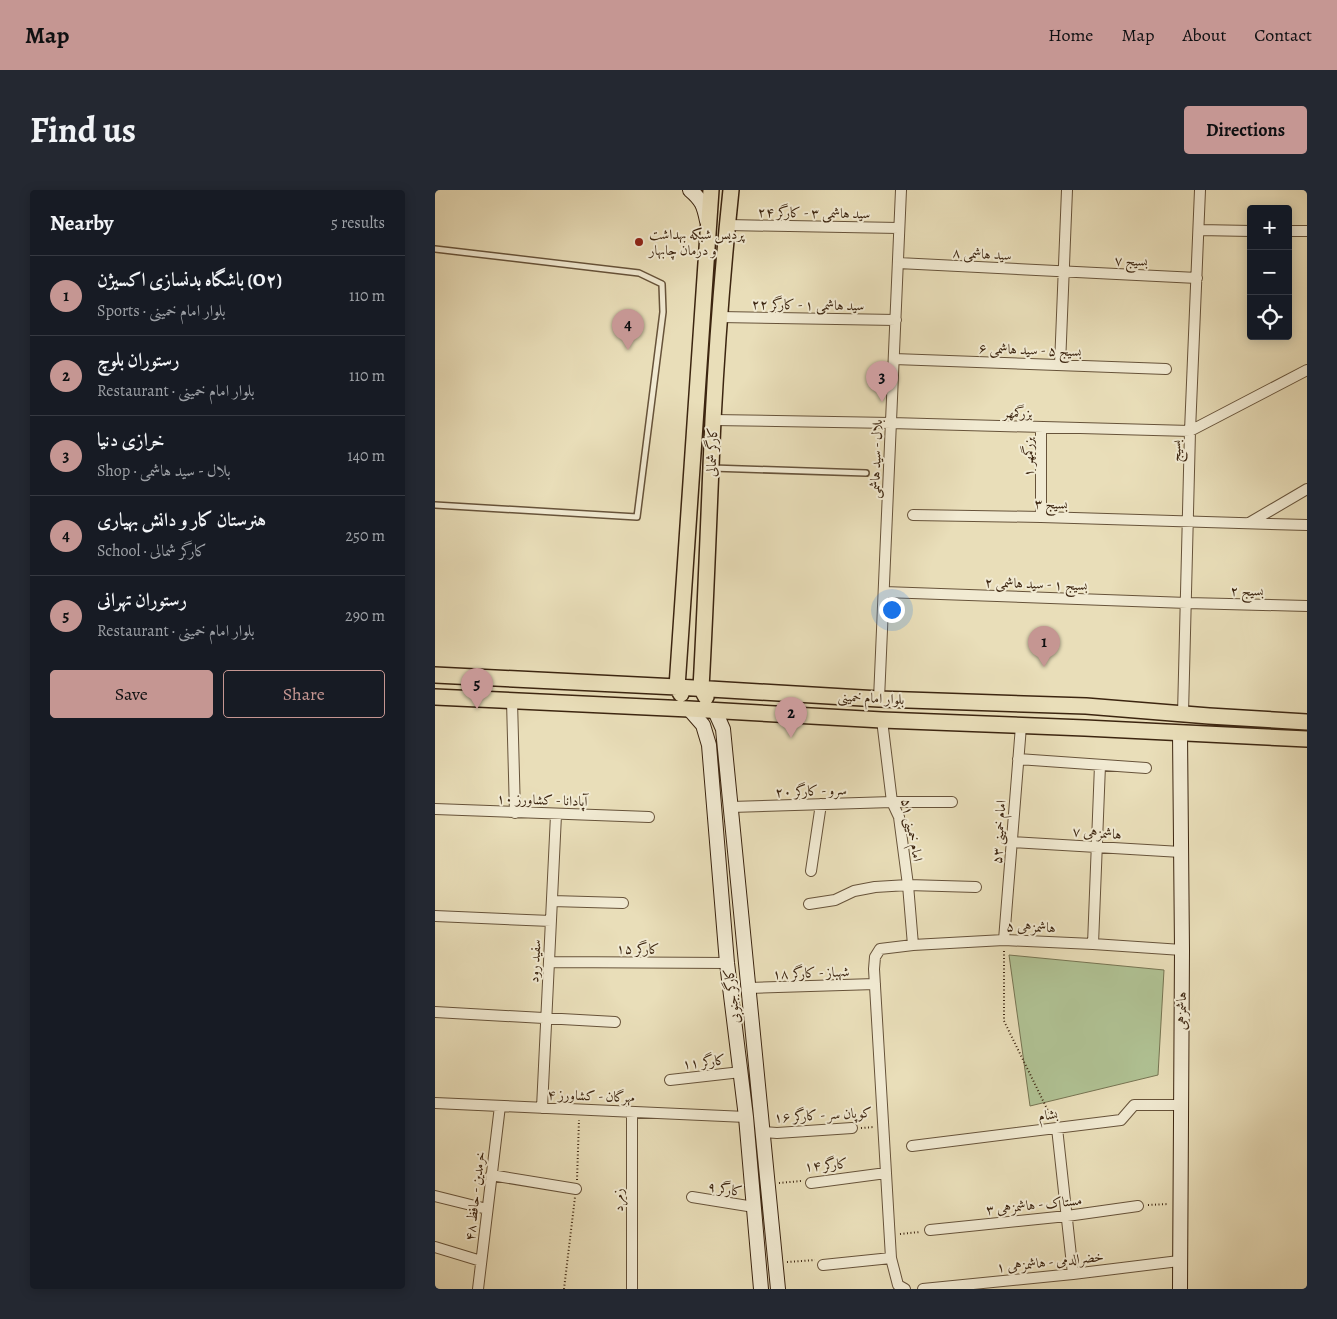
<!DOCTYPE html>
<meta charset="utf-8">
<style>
:root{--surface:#171b24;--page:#242831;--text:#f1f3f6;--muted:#9ea1a6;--line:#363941;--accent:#c59692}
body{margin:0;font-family:Alegreya,Amiri,serif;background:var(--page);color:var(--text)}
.controls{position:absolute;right:15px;top:15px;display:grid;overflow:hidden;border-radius:5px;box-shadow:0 2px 12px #0003}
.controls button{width:45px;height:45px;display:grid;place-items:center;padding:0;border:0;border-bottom:1px solid var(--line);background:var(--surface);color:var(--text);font:25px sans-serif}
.you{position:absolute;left:456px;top:419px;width:18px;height:18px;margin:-12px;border:4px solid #fff;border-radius:50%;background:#1a73e8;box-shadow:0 0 0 8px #1a73e833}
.badge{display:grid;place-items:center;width:32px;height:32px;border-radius:50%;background:var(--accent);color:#111;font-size:16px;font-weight:700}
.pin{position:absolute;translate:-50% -41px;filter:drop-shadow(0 1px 2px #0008)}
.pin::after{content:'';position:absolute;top:26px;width:18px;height:15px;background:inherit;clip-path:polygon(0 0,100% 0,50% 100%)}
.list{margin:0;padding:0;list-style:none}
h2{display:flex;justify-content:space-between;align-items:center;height:65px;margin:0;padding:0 20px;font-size:21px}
h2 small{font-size:16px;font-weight:400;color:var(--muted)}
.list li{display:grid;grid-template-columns:32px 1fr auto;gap:15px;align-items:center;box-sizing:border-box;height:80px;padding:0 20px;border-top:1px solid var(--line)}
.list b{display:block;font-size:19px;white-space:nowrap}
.list p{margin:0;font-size:16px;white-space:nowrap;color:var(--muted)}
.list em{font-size:16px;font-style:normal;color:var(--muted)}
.actions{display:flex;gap:10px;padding:15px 20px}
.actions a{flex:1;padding:11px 0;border:1px solid var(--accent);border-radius:5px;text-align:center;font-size:18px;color:var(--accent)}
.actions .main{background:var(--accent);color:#111}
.icon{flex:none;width:28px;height:28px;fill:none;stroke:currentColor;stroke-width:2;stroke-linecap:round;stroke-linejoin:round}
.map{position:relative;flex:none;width:872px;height:1099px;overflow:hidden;border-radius:5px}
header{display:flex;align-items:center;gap:30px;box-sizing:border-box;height:70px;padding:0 25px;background:var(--accent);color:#111}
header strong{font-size:24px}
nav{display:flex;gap:28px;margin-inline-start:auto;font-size:18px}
.intro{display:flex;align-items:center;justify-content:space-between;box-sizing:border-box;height:120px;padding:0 30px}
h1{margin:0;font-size:35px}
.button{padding:12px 22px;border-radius:5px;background:var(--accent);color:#111;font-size:18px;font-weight:700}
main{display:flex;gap:30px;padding:0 30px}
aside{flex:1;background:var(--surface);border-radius:5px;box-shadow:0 2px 12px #0003}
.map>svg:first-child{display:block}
.green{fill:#b0c294;stroke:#767452}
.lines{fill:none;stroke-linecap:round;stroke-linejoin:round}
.lane-casing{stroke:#67533a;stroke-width:8}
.street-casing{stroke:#67533a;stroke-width:12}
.secondary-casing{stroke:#3c2510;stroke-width:16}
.primary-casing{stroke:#3c2510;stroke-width:18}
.path{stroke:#3c2510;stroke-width:2;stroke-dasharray:1 2.5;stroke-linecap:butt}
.lane{stroke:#f1ead2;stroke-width:5}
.street{stroke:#f1ead2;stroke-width:10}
.secondary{stroke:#f1ead2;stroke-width:14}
.primary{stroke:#e9deb9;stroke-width:15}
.poi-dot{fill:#8f2418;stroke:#f1ead2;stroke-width:2}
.labels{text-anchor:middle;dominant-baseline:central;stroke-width:4;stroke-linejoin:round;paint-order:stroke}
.street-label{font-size:14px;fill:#3c2510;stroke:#f1ead2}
.poi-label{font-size:14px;fill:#3c2510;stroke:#f1ead2;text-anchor:start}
</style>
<header>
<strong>Map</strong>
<nav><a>Home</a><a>Map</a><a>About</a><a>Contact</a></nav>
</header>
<div class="intro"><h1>Find us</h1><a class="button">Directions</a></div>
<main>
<aside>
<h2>Nearby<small>5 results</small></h2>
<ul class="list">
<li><span class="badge">1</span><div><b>باشگاه بدنسازی اکسیژن (O۲)</b><p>Sports · بلوار امام خمینی</p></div><em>110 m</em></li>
<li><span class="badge">2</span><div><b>رستوران بلوچ</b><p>Restaurant · بلوار امام خمینی</p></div><em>110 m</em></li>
<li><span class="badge">3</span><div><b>خرازی دنیا</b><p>Shop · بلال - سید هاشمی</p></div><em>140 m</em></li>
<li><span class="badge">4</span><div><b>هنرستان کار و دانش بهیاری</b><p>School · کارگر شمالی</p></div><em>250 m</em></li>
<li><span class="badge">5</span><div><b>رستوران تهرانی</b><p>Restaurant · بلوار امام خمینی</p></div><em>290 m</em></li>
</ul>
<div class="actions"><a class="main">Save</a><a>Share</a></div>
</aside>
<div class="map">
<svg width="872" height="1099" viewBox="0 0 872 1099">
<rect width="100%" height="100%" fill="#e9deb9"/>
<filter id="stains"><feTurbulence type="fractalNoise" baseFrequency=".004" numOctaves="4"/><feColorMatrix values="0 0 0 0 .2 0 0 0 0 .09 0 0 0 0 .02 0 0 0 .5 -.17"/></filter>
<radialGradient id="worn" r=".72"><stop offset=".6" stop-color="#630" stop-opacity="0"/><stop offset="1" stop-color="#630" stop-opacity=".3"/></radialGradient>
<!-- green -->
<path class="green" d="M574,765l155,15 -6,105 -128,31z"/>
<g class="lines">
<!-- lane casing -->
<g class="lane-casing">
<path id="lane" d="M0,59l204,24 23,11 1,28 -26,205 -202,-12
M277,278l154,5"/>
</g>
<!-- street casing -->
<g class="street-casing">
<path id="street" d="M292,35l172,3
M764,40l52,1
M853,41h19
M463,73l299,15
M285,127l176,3
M459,169l272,10
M625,175l7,-175
M278,230l178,3 299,8 117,-61
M478,325l128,2 266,8
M606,327v-90
M814,333l58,-34
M449,402l303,11 120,3
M444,509l22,-509
M77,511l3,112
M748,524l7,-283 10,-241
M447,530l10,82 7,15 9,68 5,60
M583,569l128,9
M296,617l161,-5h60
M0,619l214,8
M577,652l169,10
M376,681l10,-67
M117,711l71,2
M374,714l26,-4 19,-9 21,-4 33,-2 68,2
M0,726l116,5
M569,750l17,-214
M658,754l7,-179
M114,772l178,1
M314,798l126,-4
M0,822l180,10
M235,890l71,-8
M0,913l311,14
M107,918l14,-293
M622,938l16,146
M328,942l14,1 75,-5
M477,956l209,-26 13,-15h47
M56,985l85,14
M376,993l75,-10
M0,1006l52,13
M257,1007l62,10
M495,1040l137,-14 71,-10
M0,1057l46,14
M388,1075l68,-7
M43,1099l22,-183
M197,1099v-177
M470,1099l-7,-4 -7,-27 -17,-289 1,-12 5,-8 33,-4 91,-5 89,4 89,6
M488,1099l150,-15 106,-13"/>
</g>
<!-- secondary casing -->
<g class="secondary-casing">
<path id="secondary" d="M255,0c12,10 14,16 17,31
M254,519l14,16 6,20 18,218 19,154 15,172
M280,521l8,18 55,560
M745,1099l2,-339 -2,-217"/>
</g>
<!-- primary casing -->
<g class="primary-casing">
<path id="primary" d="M0,485l242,12 202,12 207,7 123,10 98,6
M246,504l-4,-7 34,-497
M0,507l254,12 193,11 203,8 222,11
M271,507l-5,-9c5,-89 8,-179 12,-268 4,-77 10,-154 18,-230"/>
</g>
<!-- path -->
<path class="path" d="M569,761v70l48,98
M426,938l13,-1
M142,990l2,-60
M344,993l22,-2
M713,1015l21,-1
M465,1044l20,-2
M352,1072l28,-2
M129,1099l11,-92"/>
<!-- lane -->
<use href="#lane" class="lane"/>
<!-- street -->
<use href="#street" class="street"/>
<!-- secondary -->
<use href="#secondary" class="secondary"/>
<!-- primary -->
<use href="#primary" class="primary"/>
</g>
<!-- markers -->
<circle class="poi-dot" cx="204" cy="52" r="5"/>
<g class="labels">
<!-- street labels -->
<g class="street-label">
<text transform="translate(379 23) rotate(1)">سید هاشمی ۳ - کارگر ۲۴</text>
<text transform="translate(547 64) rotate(3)">سید هاشمی ۸</text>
<text transform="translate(696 71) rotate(2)">بسیج ۷</text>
<text transform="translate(373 115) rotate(1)">سید هاشمی ۱ - کارگر ۲۲</text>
<text transform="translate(595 160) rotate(2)">بسیج ۵ - سید هاشمی ۶</text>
<text transform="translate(583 223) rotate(2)">بزرگمهر</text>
<text transform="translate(741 261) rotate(-89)">بسیج</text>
<text transform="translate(277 262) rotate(-88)">کارگر شمالی</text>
<text transform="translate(593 267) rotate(-90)">بزرگمهر ۱</text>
<text transform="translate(441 269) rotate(-88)">بلال - سید هاشمی</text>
<text transform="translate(616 314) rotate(2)">بسیج ۳</text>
<text transform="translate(601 394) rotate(2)">بسیج ۱ - سید هاشمی ۲</text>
<text transform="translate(812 401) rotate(1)">بسیج ۲</text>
<text transform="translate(436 508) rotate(3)">بلوار امام خمینی</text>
<text transform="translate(376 601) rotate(-2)">سرو - کارگر ۲۰</text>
<text transform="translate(107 610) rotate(2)">آپادانا - کشاورز ۱۰</text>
<text transform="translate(477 640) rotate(79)">امام خمینی ۵۱</text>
<text transform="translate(564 642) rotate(-86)">امام خمینی ۵۳</text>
<text transform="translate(662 643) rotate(4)">هاشمزهی ۷</text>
<text transform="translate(596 737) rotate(2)">هاشمزهی ۵</text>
<text transform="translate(203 759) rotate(1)">کارگر ۱۵</text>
<text transform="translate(100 771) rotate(-87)">سفید رود</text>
<text transform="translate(376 783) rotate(-2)">شهباز - کارگر ۱۸</text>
<text transform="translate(297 806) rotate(-97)">کارگر جنوبی</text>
<text transform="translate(746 821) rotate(-90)">هاشمزهی</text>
<text transform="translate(269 872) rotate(-6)">کارگر ۱۱</text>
<text transform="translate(156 906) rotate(2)">مهرگان - کشاورز ۴</text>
<text transform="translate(388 925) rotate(-3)">کوپان سر - کارگر ۱۶</text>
<text transform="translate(613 925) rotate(-7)">بشام</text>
<text transform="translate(391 975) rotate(-4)">کارگر ۱۴</text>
<text transform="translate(290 999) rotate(10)">کارگر ۹</text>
<text transform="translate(40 1006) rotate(-83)">خرمدین - حافظ ۴۸</text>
<text transform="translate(183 1010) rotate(-90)">زمرد</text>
<text transform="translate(599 1015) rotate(-6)">مستاک - هاشمزهی ۳</text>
<text transform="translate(615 1072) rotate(-6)">خضرالدمی - هاشمزهی ۱</text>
</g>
<!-- poi labels -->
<g class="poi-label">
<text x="214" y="44">پردیس شبکه بهداشت<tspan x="214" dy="16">و درمان چابهار</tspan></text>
</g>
</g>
<rect width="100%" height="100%" filter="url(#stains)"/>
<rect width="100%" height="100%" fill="url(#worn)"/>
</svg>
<div class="controls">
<button>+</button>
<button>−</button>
<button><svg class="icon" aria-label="locate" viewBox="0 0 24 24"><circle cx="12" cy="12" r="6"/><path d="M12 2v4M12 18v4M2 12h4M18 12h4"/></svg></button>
</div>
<div class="you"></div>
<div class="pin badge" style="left:609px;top:477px">1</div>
<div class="pin badge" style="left:356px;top:548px">2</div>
<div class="pin badge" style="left:447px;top:212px">3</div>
<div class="pin badge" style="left:193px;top:160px">4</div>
<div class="pin badge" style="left:42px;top:519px">5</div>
</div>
</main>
